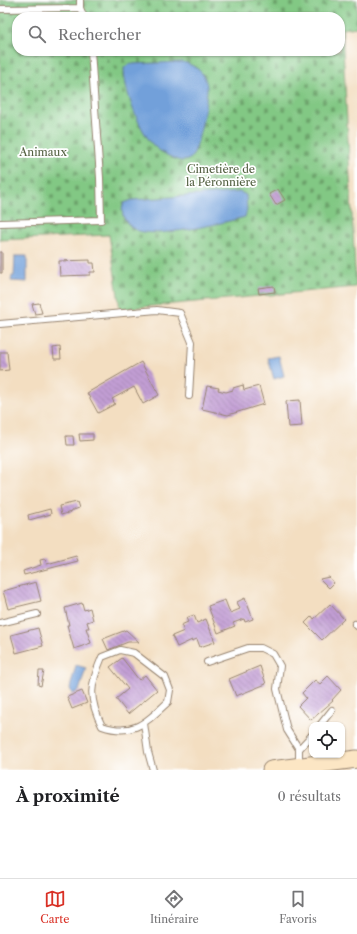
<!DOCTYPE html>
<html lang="fr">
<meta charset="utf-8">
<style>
:root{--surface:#fff;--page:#f6f6f6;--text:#202124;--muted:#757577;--line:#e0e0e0;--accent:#d93025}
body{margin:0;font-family:"Libre Caslon Text",serif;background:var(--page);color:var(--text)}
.controls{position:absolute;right:12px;bottom:12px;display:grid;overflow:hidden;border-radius:8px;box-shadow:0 1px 3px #0004}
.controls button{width:36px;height:36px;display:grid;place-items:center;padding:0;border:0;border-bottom:1px solid var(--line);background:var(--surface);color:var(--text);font:20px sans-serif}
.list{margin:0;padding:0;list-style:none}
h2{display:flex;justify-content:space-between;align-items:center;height:52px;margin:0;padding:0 16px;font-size:17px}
h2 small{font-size:13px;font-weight:400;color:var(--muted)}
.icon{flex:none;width:22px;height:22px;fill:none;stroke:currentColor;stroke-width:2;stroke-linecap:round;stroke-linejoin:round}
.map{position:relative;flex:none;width:357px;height:770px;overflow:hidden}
.search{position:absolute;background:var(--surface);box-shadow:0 1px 3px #0004;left:12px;right:12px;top:12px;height:44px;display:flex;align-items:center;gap:10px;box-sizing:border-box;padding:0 14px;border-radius:16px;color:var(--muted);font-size:15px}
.sheet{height:108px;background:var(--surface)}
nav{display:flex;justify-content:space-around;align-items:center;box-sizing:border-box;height:56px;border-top:1px solid var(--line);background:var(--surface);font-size:11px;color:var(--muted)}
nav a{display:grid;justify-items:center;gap:2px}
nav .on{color:var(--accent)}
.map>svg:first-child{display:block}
.cemetery{fill:url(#cemetery-stones);stroke:#5e7951;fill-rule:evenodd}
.water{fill:#72a0da;stroke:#56657c}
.building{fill:url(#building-back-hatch)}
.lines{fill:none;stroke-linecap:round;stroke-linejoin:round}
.lane-casing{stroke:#978470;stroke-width:8}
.secondary-casing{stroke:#978470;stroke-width:19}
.lane{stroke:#fff;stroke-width:6}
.secondary{stroke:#fce6c4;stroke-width:17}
.labels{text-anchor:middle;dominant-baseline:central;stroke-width:3.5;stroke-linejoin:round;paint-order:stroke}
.park-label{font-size:11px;fill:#546142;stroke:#fff}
</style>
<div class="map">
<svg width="357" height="770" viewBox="0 0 357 770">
<defs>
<pattern id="cemetery-stones" width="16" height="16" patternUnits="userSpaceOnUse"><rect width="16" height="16" fill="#82c884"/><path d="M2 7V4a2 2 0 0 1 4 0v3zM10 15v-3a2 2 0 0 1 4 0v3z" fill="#6ca36b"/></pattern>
<pattern id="building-back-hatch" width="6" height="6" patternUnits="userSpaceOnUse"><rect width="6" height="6" fill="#c29ed4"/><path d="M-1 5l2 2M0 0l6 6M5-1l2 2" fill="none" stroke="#9f81ab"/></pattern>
</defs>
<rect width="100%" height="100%" fill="#fff"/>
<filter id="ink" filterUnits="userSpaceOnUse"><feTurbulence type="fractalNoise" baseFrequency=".025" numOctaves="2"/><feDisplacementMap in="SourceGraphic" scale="8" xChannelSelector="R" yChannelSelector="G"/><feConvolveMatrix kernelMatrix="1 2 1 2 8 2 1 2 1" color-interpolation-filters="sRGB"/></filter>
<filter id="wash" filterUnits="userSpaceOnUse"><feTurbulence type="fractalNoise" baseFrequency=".012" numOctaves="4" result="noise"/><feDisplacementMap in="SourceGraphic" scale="16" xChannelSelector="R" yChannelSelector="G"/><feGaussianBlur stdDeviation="0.9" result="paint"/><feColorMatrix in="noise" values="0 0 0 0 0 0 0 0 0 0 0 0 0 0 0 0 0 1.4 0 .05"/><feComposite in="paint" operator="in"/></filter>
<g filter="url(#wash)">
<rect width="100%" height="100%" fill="#f3dec1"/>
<!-- cemetery -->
<path class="cemetery" d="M0,0h357v27l-15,2 14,258 -236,22 -11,-74 -109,5zM17,17h323v34h-323z"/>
<!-- water -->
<path class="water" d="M183,62c7,2 16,6 20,13 2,3 4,8 4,12 1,10 -9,64 -16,71 -7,5 -13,3 -20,-1 -7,-3 -13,-7 -18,-12 -15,-17 -29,-55 -29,-77l5,-4z
M240,192l6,3 1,15 -2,7c-22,6 -89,22 -109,13 -5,-2 -8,-6 -11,-10 -3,-6 -4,-11 -1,-17l8,-3z
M15,256h12v26l-16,-1 1,-5h2z
M279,356l5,20 -10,3 -6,-21z
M76,665l10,3 -7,23 -7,3 -2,-6z"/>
<g id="blocks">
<!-- building -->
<path class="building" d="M278,189l7,11 -9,5 -7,-11z
M0,252h2v21h-2z
M90,260v3h4l1,9h-5v3l-30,1 -1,-15z
M274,286l1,6 -16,2 -1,-6z
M39,303l3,10 -7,1 -3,-10z
M60,347l1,12h-7l-1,-11z
M0,352h7l2,18 -9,1z
M141,362l18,33 -16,9 -9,-17 -22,12 3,5 -17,9 -11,-20z
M243,385l1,5 15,-4 5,18 -36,11 -26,-6 5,-23 12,2 -1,2 8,2 7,-2v-2z
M300,400l2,26 -14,1 -2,-26z
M79,434h14v6l-13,1z
M66,436h7l1,9h-7z
M77,502l2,6 -8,3v1l-10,3 -2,-9z
M50,509l1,5 -22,6 -1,-5z
M76,556l2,5 -54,14 -1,-4 18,-6 -1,-5 5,-1 2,5z
M329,577l5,6 -5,5 -9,-9z
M36,582l5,19 -33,8 -5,-18z
M245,598l8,21 -8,3 -1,-3 -11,4 2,3 -17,7 -10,-27 17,-6 5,13 10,-4 -3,-7z
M82,603l2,7 6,-2 3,12 -6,2 2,6h-3l5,15 -17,6 -7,-24h2l-4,-17z
M330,604l14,15 -22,21 -17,-17 7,-7 2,3z
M194,615l3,8 9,-4 9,23 -15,5 -3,-8 -5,2v-1l-15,7 -5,-11 12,-5 -3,-6 7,-3 -2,-4z
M38,628l5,18 -27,7 -5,-18z
M126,630l13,12h-11l-20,8 -5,-11z
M122,658l17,22 6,-5 12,15 -29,24 -12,-15 12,-10 -18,-22z
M260,666l6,18 -30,12 -7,-17z
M39,671h5l-3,15 -3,-1z
M328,676l13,14 -9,10 1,1 -22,19 -13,-14 8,-8 -4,-5 13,-13 5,4z
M82,691l5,12 -15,6 -5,-12z"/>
</g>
</g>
<g filter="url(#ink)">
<use href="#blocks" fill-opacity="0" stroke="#978470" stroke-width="1"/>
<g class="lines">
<!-- lane casing -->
<g class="lane-casing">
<path id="lane" d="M80,0v8l4,9
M0,9l80,-1
M0,223l101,-3 -1,-42 -9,-127
M0,324l157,-14 23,3 12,29 -3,54
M0,623l37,-9
M355,624l2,2
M120,650l14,3 31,24 5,13 -2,12c-22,20 -34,35 -66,24 -14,-28 -12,-41 0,-69z
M207,662l41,-14h13l12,6 7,12 -3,23 10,41 12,19
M144,723l4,29 5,18
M320,725l12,-15
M299,765v-16l13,-14"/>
</g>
<!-- secondary casing -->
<g class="secondary-casing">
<path id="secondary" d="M271,770l86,-11"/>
</g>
<!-- lane -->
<use href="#lane" class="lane"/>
<!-- secondary -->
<use href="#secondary" class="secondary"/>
</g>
</g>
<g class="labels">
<!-- park labels -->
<g class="park-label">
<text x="43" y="152">Animaux</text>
<text x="221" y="169">Cimetière de<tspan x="221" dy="13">la Péronnière</tspan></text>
</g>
</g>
</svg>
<div class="controls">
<button><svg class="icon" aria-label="locate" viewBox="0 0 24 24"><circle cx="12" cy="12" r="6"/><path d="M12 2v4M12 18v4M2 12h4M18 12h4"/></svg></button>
</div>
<div class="search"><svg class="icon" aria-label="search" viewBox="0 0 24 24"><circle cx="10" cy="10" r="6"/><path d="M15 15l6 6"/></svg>Rechercher</div>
</div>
<section class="sheet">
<h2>À proximité<small>0 résultats</small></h2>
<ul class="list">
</ul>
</section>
<nav>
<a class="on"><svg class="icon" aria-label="map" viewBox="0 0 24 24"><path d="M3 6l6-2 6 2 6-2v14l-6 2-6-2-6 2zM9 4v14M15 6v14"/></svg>Carte</a>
<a><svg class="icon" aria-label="directions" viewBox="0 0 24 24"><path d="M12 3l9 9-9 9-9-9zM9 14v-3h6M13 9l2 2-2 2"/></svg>Itinéraire</a>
<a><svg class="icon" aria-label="saved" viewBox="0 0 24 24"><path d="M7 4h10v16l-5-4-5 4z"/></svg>Favoris</a>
</nav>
